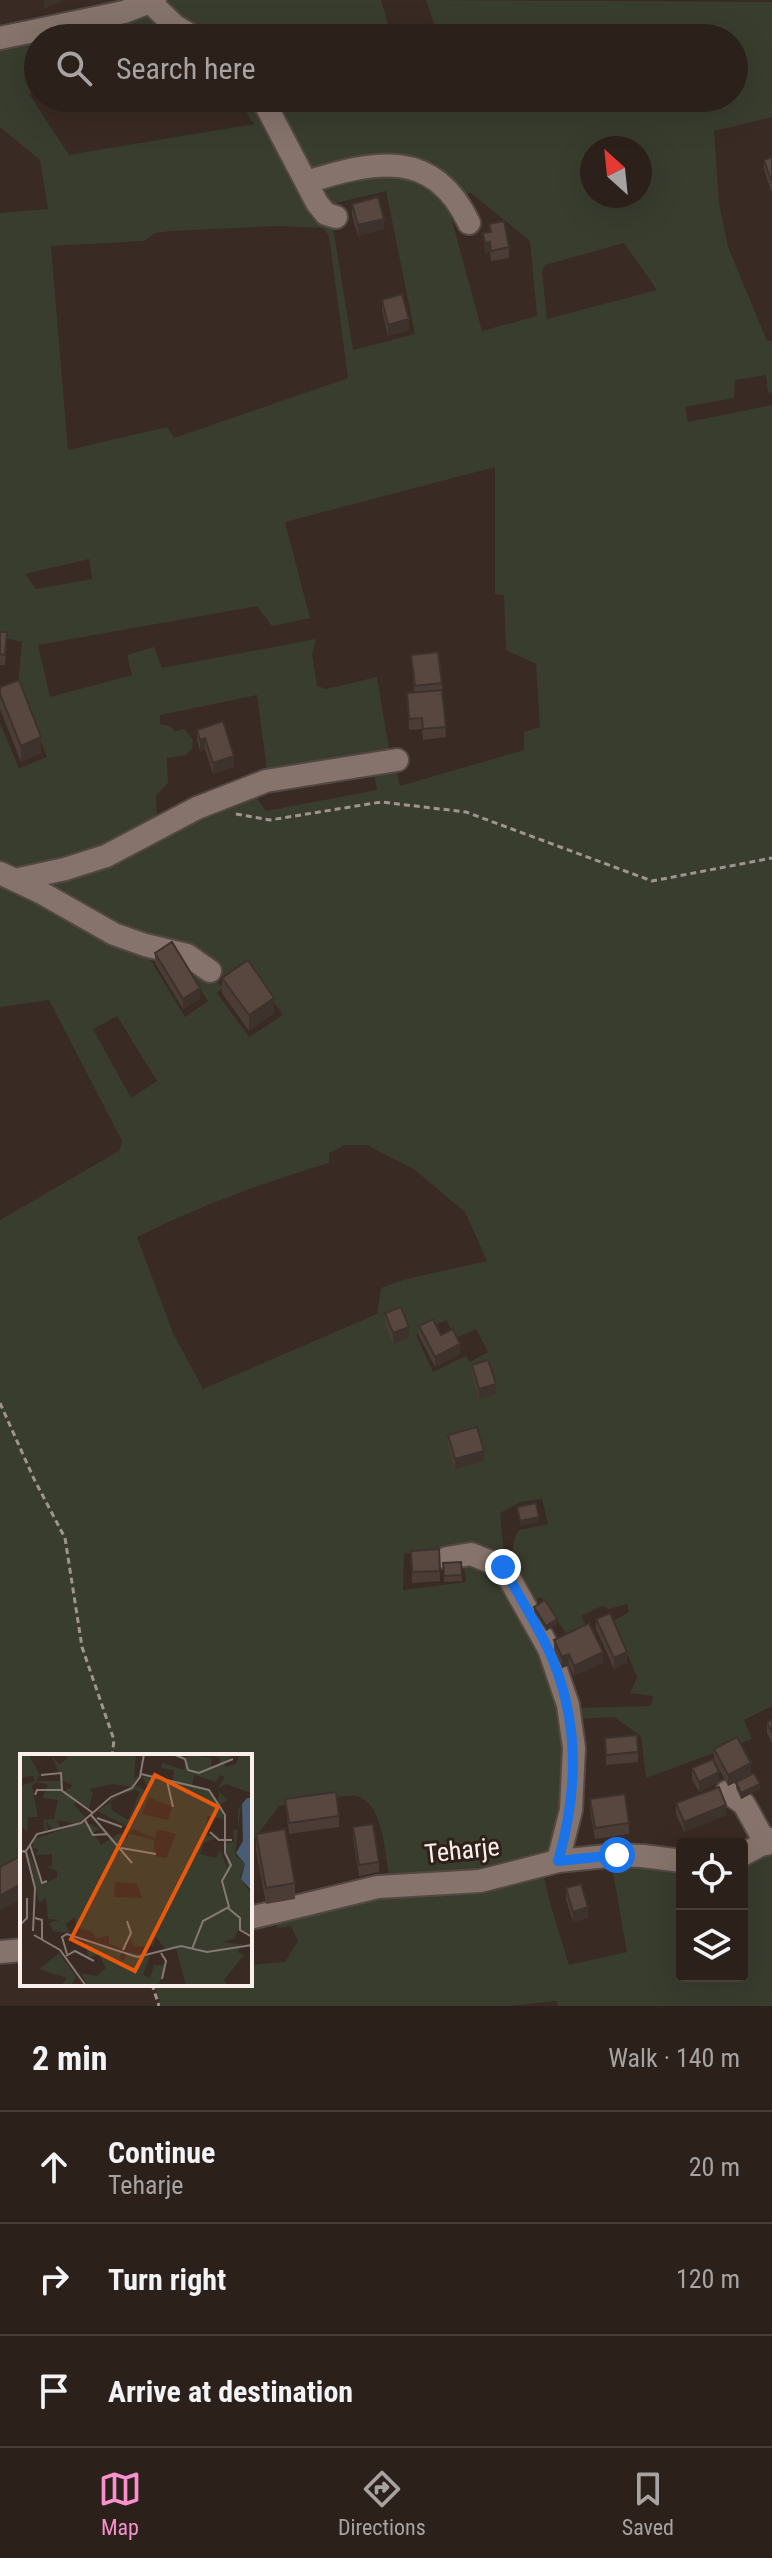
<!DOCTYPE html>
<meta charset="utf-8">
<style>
:root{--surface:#2b201a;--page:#332823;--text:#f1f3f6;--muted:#a6a3a2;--line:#473e39;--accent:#f790cd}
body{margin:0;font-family:"Roboto Condensed",sans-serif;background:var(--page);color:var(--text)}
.controls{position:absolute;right:24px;bottom:24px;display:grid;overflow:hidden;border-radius:8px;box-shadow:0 8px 32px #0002}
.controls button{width:72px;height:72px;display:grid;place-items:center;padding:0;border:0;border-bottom:2px solid var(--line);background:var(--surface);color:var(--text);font:40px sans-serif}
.compass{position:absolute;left:580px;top:136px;width:72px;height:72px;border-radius:50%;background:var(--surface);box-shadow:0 8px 32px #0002;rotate:333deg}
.stop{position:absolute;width:24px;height:24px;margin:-18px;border:6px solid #1a73e8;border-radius:50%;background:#fff}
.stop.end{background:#1a73e8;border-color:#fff;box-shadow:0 2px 8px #0008}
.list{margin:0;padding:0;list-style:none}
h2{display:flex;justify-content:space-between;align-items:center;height:104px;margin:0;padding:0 32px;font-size:34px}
h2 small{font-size:26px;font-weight:400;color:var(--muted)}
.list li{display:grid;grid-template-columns:52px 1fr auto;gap:24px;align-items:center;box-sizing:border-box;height:112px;padding:0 32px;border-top:2px solid var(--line)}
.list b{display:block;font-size:30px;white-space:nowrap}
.list p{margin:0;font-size:26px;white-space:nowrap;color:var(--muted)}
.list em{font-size:26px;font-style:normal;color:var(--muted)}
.icon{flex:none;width:44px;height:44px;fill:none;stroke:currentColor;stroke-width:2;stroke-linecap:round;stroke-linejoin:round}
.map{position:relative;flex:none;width:772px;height:2006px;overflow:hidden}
.search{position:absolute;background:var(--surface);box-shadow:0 8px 32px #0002;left:24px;right:24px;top:24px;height:88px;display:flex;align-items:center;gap:20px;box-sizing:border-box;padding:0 28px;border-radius:44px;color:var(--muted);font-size:30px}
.sheet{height:440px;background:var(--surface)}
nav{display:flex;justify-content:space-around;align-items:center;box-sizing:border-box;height:112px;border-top:2px solid var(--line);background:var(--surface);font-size:22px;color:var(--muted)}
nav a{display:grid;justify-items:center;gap:4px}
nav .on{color:var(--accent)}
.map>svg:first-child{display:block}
.green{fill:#393d2e;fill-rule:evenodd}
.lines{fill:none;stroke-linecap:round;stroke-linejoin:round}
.minor-casing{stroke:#544842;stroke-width:26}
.path{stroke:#a1948f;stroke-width:3;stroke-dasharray:6 4;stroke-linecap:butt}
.minor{stroke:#86746c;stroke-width:22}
.wall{fill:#4b3d36}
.shaded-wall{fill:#3d322c}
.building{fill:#57473f;stroke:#3d322c;stroke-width:2}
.route{stroke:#1a73e8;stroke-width:10}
.labels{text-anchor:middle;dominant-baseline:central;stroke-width:6;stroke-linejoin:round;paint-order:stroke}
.street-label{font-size:26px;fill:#faefeb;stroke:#2f211a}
.inset-road{fill:none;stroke:#867973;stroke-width:2}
.view{fill:#e8590c;fill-opacity:0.15;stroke:#e8590c;stroke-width:4}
.inset-edge{fill:none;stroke:#faefeb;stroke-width:4}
</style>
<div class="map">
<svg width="772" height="2006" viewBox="0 0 772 2006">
<rect width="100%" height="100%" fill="#392a23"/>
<!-- green -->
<path class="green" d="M165,0h216l11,38h-189l-40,-26z
M426,0l346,2v115l-58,14 5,72 9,44 39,94h5v51l-4,1 -2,-18 -31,5 -1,18 -49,9 3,15 84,-17v1301l-28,14 8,19 -106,39 -5,-42 -27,-19 -37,2 -2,-11 76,-2 2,-10 -23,-3 7,-16 -24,-56 16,-9 -2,-8 -18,5 -7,-3 -21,10 8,15 -19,8 -29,-42 -15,8c-9,-22 -21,-53 -7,-75l29,-6 -6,-25 -21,3 -21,11 4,42c-13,4 -28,2 -35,-9l-65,8 -1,36 63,-8 -3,-22c14,0 31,6 41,17l40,76 16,50 6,8 3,54 -5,52 -9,29 -13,11 -58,14 -95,4c-4,-22 -6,-73 -33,-79 -10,-2 -63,8 -77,10l-29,39v-89h-228v108l-22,11v-655l119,-69 3,-10 -73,-141 -49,7v-130l15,6 99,54 31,14 40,66 23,-16 -29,-46 27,16 17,16 -6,6 32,44 34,-22 -31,-43 -18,2 -9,4 -42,-28 -53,-13 -90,-49 2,-9 65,-16 79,-43 66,-28 14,19 111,-21 -4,-21 22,-5 5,22 124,-36v-18l16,-5 -4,-63 -30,-14 -2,-55 -9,-1v-127l-210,55 25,96 -38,8 -15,-20 -219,39 12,52 82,-22 -5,-20 27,-8 8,21 154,-29 -4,15 5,32 9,3 51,-12 13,77 -10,6 -112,18 -11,-83 -97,20v9l10,2 5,5 10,-2 8,11 -1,9 -6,6 -19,3 1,25 -12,13 1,30c-47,25 -102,50 -157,43v-146l19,45 28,-11 -29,-74 4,-41 -22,-5v-424l48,-4 -8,-49 -40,-33v-84l148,-33 24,22 13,6h-147v53l-9,3 40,61 185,-31 -17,-26h21l55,108 8,12 10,5 2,4 20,123 62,-16 -29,-143 -62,15 -9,-18 2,-6 70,-15 20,2 37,22 38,140 55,-15 -7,-75 -59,-48 -9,1c-46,-33 -53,-38 -110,-27 -14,2 -29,6 -44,5l-7,-6 -34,-68h467v-60h-295zM592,148h48v48h-48zM278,226l46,2 5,8 19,142 -174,60 -7,-11 -99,23 -17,-204 93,-5 11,-8 16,-2zM624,243l33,47 -110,29 -5,-47 3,-7zM89,559l3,20 -56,10 -11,-15zM117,1016l40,65 -26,17 -38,-69zM345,1145h22l48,25 50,42 22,49 -80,18 -26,9 -4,26 -174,75 -30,-56 -36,-96c63,-31 125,-54 192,-74v-10zM446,1320l10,18 20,-9 12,23 -18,10 -4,-6 -33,16 -17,-37z
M772,1849v157h-214l-2,-5 -49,5h-346l-7,-22h96v-19l35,-3 13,-21 -7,-15 -13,2 -3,-6 122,-29 146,-20 7,30 19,62 58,-13 -16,-91 71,10v105h60v-112z"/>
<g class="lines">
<!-- minor casing -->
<g class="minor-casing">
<path id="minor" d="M150,2l25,24 20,12
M0,38l124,-26 31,-12
M262,98l55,105 9,11 10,3
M307,182c67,-21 126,-35 162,41
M0,873l40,19 74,42 31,11 42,10 23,16
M15,880l50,-11 41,-13 91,-48 69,-27 131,-21
M447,1558l24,-4 32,13 46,82 19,56 6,43 -3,62 -13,51
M727,1792l17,12 22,40
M742,1855l30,-16
M250,1918l128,-31 102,-6 78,-20 59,-6 26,1 39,5
M0,1952l22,-2"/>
</g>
<!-- path -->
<path class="path" d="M236,814l34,6 111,-18 85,10 186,69 120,-23
M0,1403l34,76 31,59 17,109 32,93 -2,16
M152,1984l7,22"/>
<!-- minor -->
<use href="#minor" class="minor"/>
</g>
<!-- wall -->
<path class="wall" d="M772,157v34h-1l-7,-21v-10z
M352,204l32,25 -26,7 -6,-21z
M489,224l20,23v11l-18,3 -1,-9 -5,1 -2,-20 6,-1z
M382,300l27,30 -21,6 -6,-26z
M0,632l7,11 -2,22h-5z
M411,655l31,28 4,54 -23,3 -1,-11 -13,1 -2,-37 7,-1z
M0,687l41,66 -20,9 -21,-53z
M197,730l37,37 -21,7 -8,-25 -5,2 -3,-11z
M155,953l45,46 -17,10 -28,-46z
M222,978l52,35 -25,18 -27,-38z
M385,1313l24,25 -16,6 -8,-20z
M419,1326l22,9 19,19 -25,13 -16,-31z
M472,1365l24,29 -17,5 -7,-24z
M448,1435l36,26 -29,8 -7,-23z
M439,1549l1,32 -28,2 -1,-32z
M461,1562l1,19 -18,1 -1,-19z
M534,1607l23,17 -11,7 -12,-19z
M596,1619l31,44 -13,6 -18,-40z
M554,1640l49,23 -29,13 -5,-11 -7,3 -8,-18z
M772,1720v23l-5,-10v-11z
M605,1738l33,14v10l-32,3z
M714,1749l37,25 -23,12 -14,-26z
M692,1768l27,14 -20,10 -7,-13z
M736,1782l24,7 -19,10 -5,-11z
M285,1799l54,17v11l-50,7z
M590,1799l39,24v11l-34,5 -5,-29z
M676,1803l50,12 -42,17 -8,-18z
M353,1827l26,35v10l-20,4 -6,-38z
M256,1834l39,49v16l-29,5 -10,-54z
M566,1888l22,30 -15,4 -7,-23z"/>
<!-- shaded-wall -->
<path class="shaded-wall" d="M44,0h21l-21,9z
M384,219v10l-26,7v-11z
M490,242v10l-5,1v-10z
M409,319v11l-21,6v-11z
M41,737v16l-20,9v-16z
M205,738v11l-5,2v-11z
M234,756v11l-21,7v-11z
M200,988v11l-17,10v-10z
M274,998v15l-25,18v-16z
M409,1327v11l-16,6v-11z
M460,1344v10l-25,13v-10z
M496,1384v10l-17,5v-10z
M484,1451v10l-29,8v-10z
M539,1517v5l-19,4v-5z
M557,1619v5l-11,7v-5z
M603,1652v11l-29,13v-10z
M627,1652v11l-13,6v-11z
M569,1654v11l-7,3v-11z
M751,1763v11l-23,12v-11z
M719,1772v10l-20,10v-10z
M760,1784v5l-19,10v-6z
M726,1805v10l-42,17v-10z
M22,1883v16l-22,12v-15z
M588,1907v11l-15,4v-10z"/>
<!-- building -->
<path class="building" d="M772,157v23h-1l-7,-20z
M378,197l6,22 -26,6 -6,-21z
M504,221l5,26 -18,4 -1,-9 -5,1 -2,-10 8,-1 -2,-8z
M402,294l7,25 -21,6 -6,-25z
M0,632h7l-2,23 -5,-1z
M438,652l4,31 -27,3 -4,-31z
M19,680l22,57 -20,9 -21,-52v-7z
M442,690l4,37 -23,2 -1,-11 -13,1 -2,-26z
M223,721l11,35 -21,7 -8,-25 -5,2 -3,-10z
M172,942l28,46 -17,11 -28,-46z
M248,960l26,38 -25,17 -27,-37z
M401,1307l8,20 -16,6 -8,-20z
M433,1319l8,16 12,-6 7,15 -25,13 -16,-31z
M488,1360l8,24 -17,5 -7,-24z
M477,1427l7,24 -29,8 -7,-24z
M536,1503l3,14 -19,4 -3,-14z
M439,1549l1,22 -28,1 -1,-21z
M461,1562l1,13 -18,1 -1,-13z
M545,1600l12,19 -11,7 -12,-19z
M610,1613l17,39 -13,6 -18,-39z
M589,1623l14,29 -29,14 -5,-12 -7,3 -8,-17z
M772,1720v13l-5,-11z
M637,1735l1,17 -32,3 -1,-17z
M737,1737l14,26 -23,12 -14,-26z
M713,1759l6,13 -20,10 -7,-14z
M754,1773l6,11 -19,9 -5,-11z
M719,1787l7,18 -42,17 -8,-19z
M336,1792l3,24 -50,7 -4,-24z
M625,1794l4,29 -34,5 -5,-29z
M373,1824l6,38 -20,3 -6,-38z
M285,1829l10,54 -29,5 -10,-54z
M22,1855v28l-22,13v-29z
M581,1884l7,23 -15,5 -7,-24z"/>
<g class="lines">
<!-- route -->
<path class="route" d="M503,1567c15,27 32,54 45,82 32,69 31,140 10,212l59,-6"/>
</g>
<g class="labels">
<!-- street labels -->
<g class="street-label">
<text transform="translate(462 1850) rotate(-6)">Teharje</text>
</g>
</g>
<!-- overview -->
<g transform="translate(20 1754)">
<rect width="232" height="232" fill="#392a23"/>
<path d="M0,0h8l12,21 -4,6h26l1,11 10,-6 -11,-6 -11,-26 8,10 8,-5 -3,-5h72l-2,24 6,-4 -8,13 -19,-3 -24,5 4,4 -4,15 -13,-8 -2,5 12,13 -11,6 -17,-4 2,8 -7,2 -7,-9 2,9 -4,1 -1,-11 11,-1 4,-19 -16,-2 6,-13 -11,-3 -5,4 6,31h-10l-1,14 -7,-5v-40l15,-5 -2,-5 -13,2zM167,0l25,4 -1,8 8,-1 1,-7 -12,-4h26l-11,9 3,4 10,-3 4,-10h12l-1,39 -25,-9 -8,4 7,-11 -5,-2 -4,7 -22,-7 -2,11 16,4 10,11 1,-9 9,8 -7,4 3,15 -16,-3 -4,18 11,4 -11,5 -4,11 16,4 4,-8 8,21 -3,-28 9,-1 -1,-12 5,-1v-19l3,-6 -6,50 10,10 -5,13 12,19v41l-13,-9 -5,11 -13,3 21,2 -4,8 6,3 -20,25 5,6h-43l-10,-38 -11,1 -9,-12 -3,9 -19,1 -4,-8 -8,10 -13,-5v-8l-13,2 -5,-7 -15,-3 -1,-11 -9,7 4,9 -17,-2 -4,-8 10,-3 -11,-1 -2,-21 -7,5 -11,-53 14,34 15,-6v-7l-10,-4 5,-1v-12l-17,1 4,-6 -7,-1 2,-9 51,-17 15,7 -7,4 8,12 19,-12 7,6 3,-11 -33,-17 40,-26 13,9 -8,-18 31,4 1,-10 -13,-2 1,-5 22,7zM115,36l5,2 -12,28 -16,-10 -2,-10zM129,43l23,10 -4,13 -26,-6zM137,75l19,5 -10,24 -11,-2 -1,-16 -24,-6 2,-5 23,9zM95,128l22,2 5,14 -28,-1zM65,188l36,9 -1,8 4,1 3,-8 23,4 -7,19 7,3 4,-13h12l-7,19 -71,2 -7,-13 16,3 9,-8 -7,-13 -11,2zM39,199l17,23 -5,10h-10l6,-8 -28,-9z" fill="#393d2e" fill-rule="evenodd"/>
<path d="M227,44h5v93l-11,-12 4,-15 -9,-11 7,-12 -1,-37z" fill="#485d73"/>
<path class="inset-road" d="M153,0l12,5 3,11 11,3 34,-14M121,20l68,16 16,25v38l6,12 -9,16 7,26 -26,14 -11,28M21,21l20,-2 1,17M147,27l6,26M15,41l2,-5h24l32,23M71,61l41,48M77,64l25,9M65,66l8,15 15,-1M190,78l9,8h13M10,91l12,38 5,-2M101,94l35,6M6,97l11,-17 44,-11 30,-26 21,-9 8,-11 4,-23M6,97h-6l6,1 9,36 -2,43M208,154l12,10v12l12,7M15,164l7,2v19M0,171l7,-7v-20M14,181l26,15 26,36M103,196l8,-17 -4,-12M141,199l5,8 -4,18M47,200l-5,-17 5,-3 70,23 44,-11 26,6 45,-7M46,202l9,-5 19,10"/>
<path class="view" d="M135,21l63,32 -83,164 -64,-32z"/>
<rect width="232" height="232" class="inset-edge"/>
</g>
</svg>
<div class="controls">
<button><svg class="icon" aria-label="locate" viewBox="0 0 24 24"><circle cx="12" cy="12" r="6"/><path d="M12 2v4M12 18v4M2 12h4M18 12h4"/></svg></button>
<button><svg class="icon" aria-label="layers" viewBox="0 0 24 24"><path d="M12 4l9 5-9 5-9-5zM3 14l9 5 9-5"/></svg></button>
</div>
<svg class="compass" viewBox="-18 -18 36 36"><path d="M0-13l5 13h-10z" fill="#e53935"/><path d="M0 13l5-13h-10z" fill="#a6a3a2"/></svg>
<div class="stop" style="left:617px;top:1855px"></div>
<div class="stop end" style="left:503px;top:1567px"></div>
<div class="search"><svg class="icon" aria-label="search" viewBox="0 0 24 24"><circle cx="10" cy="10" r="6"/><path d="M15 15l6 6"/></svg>Search here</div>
</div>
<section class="sheet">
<h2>2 min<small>Walk · 140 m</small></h2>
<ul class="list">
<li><svg class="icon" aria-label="ahead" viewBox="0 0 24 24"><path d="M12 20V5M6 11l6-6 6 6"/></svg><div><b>Continue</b><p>Teharje</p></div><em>20 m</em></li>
<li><svg class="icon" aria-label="right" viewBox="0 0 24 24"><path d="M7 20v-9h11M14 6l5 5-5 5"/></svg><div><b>Turn right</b></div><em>120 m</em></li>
<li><svg class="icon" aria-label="arrive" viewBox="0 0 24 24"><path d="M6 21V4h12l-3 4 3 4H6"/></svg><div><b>Arrive at destination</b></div></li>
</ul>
</section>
<nav>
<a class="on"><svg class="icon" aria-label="map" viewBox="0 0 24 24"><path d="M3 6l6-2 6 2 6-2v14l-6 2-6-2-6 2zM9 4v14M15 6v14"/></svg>Map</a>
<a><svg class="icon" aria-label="directions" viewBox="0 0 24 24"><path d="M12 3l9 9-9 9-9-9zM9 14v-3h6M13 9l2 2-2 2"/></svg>Directions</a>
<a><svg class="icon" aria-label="saved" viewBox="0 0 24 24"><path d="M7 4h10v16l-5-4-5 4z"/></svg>Saved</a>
</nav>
